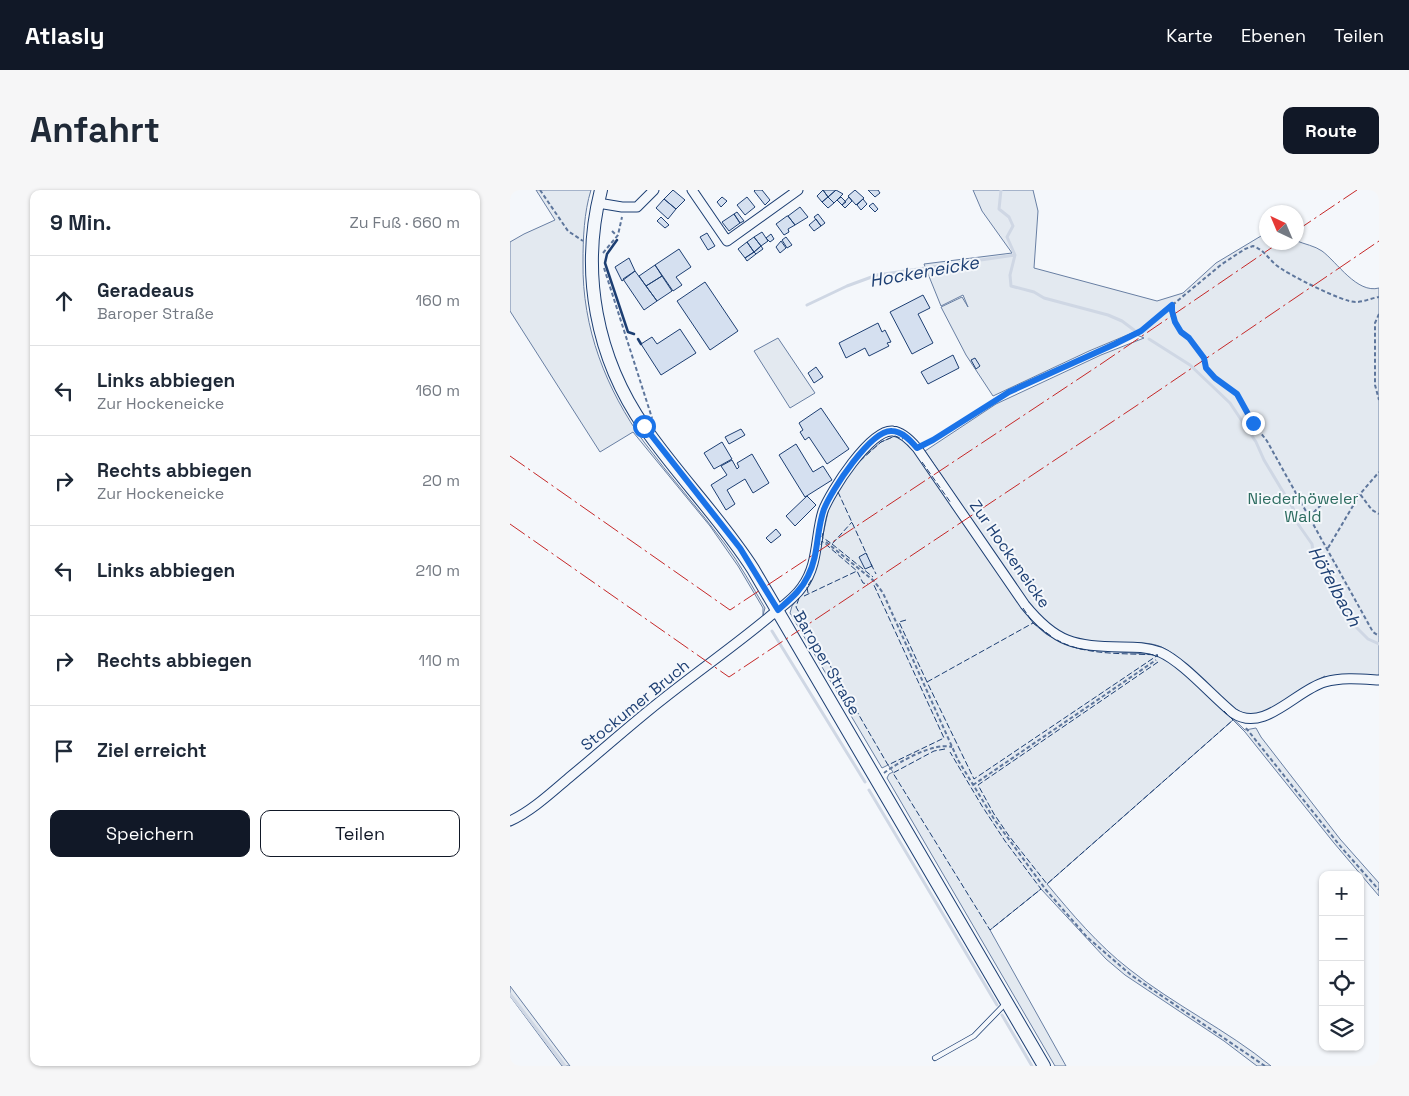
<!DOCTYPE html>
<html lang="de">
<meta charset="utf-8">
<style>
:root{--surface:#fff;--page:#f6f6f7;--text:#1f2937;--muted:#747a83;--line:#e0e1e3;--accent:#111827}
body{margin:0;font-family:"Space Grotesk",sans-serif;background:var(--page);color:var(--text)}
.controls{position:absolute;right:15px;bottom:15px;display:grid;overflow:hidden;border-radius:10px;box-shadow:0 1px 4px #0004}
.controls button{width:45px;height:45px;display:grid;place-items:center;padding:0;border:0;border-bottom:1px solid var(--line);background:var(--surface);color:var(--text);font:25px sans-serif}
.compass{position:absolute;left:749px;top:15px;width:45px;height:45px;border-radius:50%;background:var(--surface);box-shadow:0 1px 4px #0004;rotate:316deg}
.stop{position:absolute;width:15px;height:15px;margin:-11px;border:4px solid #1a73e8;border-radius:50%;background:#fff}
.stop.end{background:#1a73e8;border-color:#fff;box-shadow:0 1px 5px #0008}
.list{margin:0;padding:0;list-style:none}
h2{display:flex;justify-content:space-between;align-items:center;height:65px;margin:0;padding:0 20px;font-size:21px}
h2 small{font-size:16px;font-weight:400;color:var(--muted)}
.list li{display:grid;grid-template-columns:32px 1fr auto;gap:15px;align-items:center;box-sizing:border-box;height:90px;padding:0 20px;border-top:1px solid var(--line)}
.list b{display:block;font-size:19px;white-space:nowrap}
.list p{margin:0;font-size:16px;white-space:nowrap;color:var(--muted)}
.list em{font-size:16px;font-style:normal;color:var(--muted)}
.actions{display:flex;gap:10px;padding:15px 20px}
.actions a{flex:1;padding:11px 0;border:1px solid var(--accent);border-radius:10px;text-align:center;font-size:18px;color:var(--accent)}
.actions .main{background:var(--accent);color:#fff}
.icon{flex:none;width:28px;height:28px;fill:none;stroke:currentColor;stroke-width:2;stroke-linecap:round;stroke-linejoin:round}
.map{position:relative;flex:none;width:869px;height:876px;overflow:hidden;border-radius:10px}
header{display:flex;align-items:center;gap:30px;box-sizing:border-box;height:70px;padding:0 25px;background:var(--accent);color:#fff}
header strong{font-size:24px}
nav{display:flex;gap:28px;margin-inline-start:auto;font-size:18px}
.intro{display:flex;align-items:center;justify-content:space-between;box-sizing:border-box;height:120px;padding:0 30px}
h1{margin:0;font-size:35px}
.button{padding:12px 22px;border-radius:10px;background:var(--accent);color:#fff;font-size:18px;font-weight:700}
main{display:flex;gap:30px;padding:0 30px}
aside{flex:1;background:var(--surface);border-radius:10px;box-shadow:0 1px 4px #0004}
.map>svg:first-child{display:block}
.green{fill:#e3e9f0;stroke:#687fa3}
.lines{fill:none;stroke-linecap:round;stroke-linejoin:round}
.stream{stroke:#cfd7e4;stroke-width:3}
.building{fill:#d5e0f0;stroke:#1d3f73}
.service-casing{stroke:#1d3f73;stroke-width:6}
.minor-casing{stroke:#1d3f73;stroke-width:11}
.secondary-casing{stroke:#1d3f73;stroke-width:14}
.path{stroke:#5e769c;stroke-width:2;stroke-dasharray:4 2.5;stroke-linecap:butt}
.service{stroke:#f4f7fb;stroke-width:4.5}
.minor{stroke:#f4f7fb;stroke-width:9}
.secondary{stroke:#f4f7fb;stroke-width:12}
.fence{stroke:#1d3f73;stroke-width:1;stroke-dasharray:6 2.5;stroke-linecap:butt}
.wall{stroke:#1d3f73;stroke-width:2.5}
.power{stroke:#c62828;stroke-width:1;stroke-dasharray:18 4 2.5 4;stroke-linecap:butt}
.route{stroke:#1a73e8;stroke-width:6}
.labels{text-anchor:middle;dominant-baseline:central;stroke-width:4;stroke-linejoin:round;paint-order:stroke}
.park-label{font-size:16px;fill:#2c6c60;stroke:#f4f7fb}
.street-label{font-size:16px;fill:#1d3f73;stroke:#f4f7fb}
.water-label{font-size:18px;font-style:italic;fill:#1d3f73;stroke:#f4f7fb}
</style>
<header>
<strong>Atlasly</strong>
<nav><a>Karte</a><a>Ebenen</a><a>Teilen</a></nav>
</header>
<div class="intro"><h1>Anfahrt</h1><a class="button">Route</a></div>
<main>
<aside>
<h2>9 Min.<small>Zu Fuß · 660 m</small></h2>
<ul class="list">
<li><svg class="icon" aria-label="ahead" viewBox="0 0 24 24"><path d="M12 20V5M6 11l6-6 6 6"/></svg><div><b>Geradeaus</b><p>Baroper Straße</p></div><em>160 m</em></li>
<li><svg class="icon" aria-label="left" viewBox="0 0 24 24"><path d="M17 20v-9H6M10 6l-5 5 5 5"/></svg><div><b>Links abbiegen</b><p>Zur Hockeneicke</p></div><em>160 m</em></li>
<li><svg class="icon" aria-label="right" viewBox="0 0 24 24"><path d="M7 20v-9h11M14 6l5 5-5 5"/></svg><div><b>Rechts abbiegen</b><p>Zur Hockeneicke</p></div><em>20 m</em></li>
<li><svg class="icon" aria-label="left" viewBox="0 0 24 24"><path d="M17 20v-9H6M10 6l-5 5 5 5"/></svg><div><b>Links abbiegen</b></div><em>210 m</em></li>
<li><svg class="icon" aria-label="right" viewBox="0 0 24 24"><path d="M7 20v-9h11M14 6l5 5-5 5"/></svg><div><b>Rechts abbiegen</b></div><em>110 m</em></li>
<li><svg class="icon" aria-label="arrive" viewBox="0 0 24 24"><path d="M6 21V4h12l-3 4 3 4H6"/></svg><div><b>Ziel erreicht</b></div></li>
</ul>
<div class="actions"><a class="main">Speichern</a><a>Teilen</a></div>
</aside>
<div class="map">
<svg width="869" height="876" viewBox="0 0 869 876">
<rect width="100%" height="100%" fill="#f4f7fb"/>
<!-- green -->
<path class="green" d="M26,0h55c-7,22 -8,49 -8,72 -1,66 23,127 61,180 26,35 55,67 81,102 15,20 27,42 40,64l-2,7v-7l-25,-42 -28,-40 -77,-94 -33,20 -90,-141v-69l14,-8 31,-14z
M463,0h60l5,21 -4,57 123,33 26,-8 33,-30 50,-30v9h30l1,-1c7,3 18,5 25,10 15,11 35,43 57,37v392l-53,1 -1,-5c-20,10 -52,40 -73,39 -30,-2 -63,-58 -93,-69 -11,-4 -23,-3 -34,-3 -22,-1 -51,0 -70,-13 -8,-5 -15,-14 -22,-20l-108,-159 71,-47 105,-49 43,-17 -12,-5 -43,18 -96,45 -27,-41 -25,-48 21,-10 6,10 -5,-12 -22,11 -17,-42 88,-11 -30,-42z
M268,148l37,55 -25,15 -36,-57z
M385,246l10,4 9,11 119,172 13,11 15,8 19,7 78,6 23,14 64,61 11,-2 5,9 79,102 39,44v13l-45,-53 -89,-111 -12,-12 -186,164c25,30 51,61 82,85 45,36 98,61 142,97h-14l-33,-25 -99,-66 -19,-16 -65,-70 -51,41 76,136h-11l-168,-288 2,-4 4,-2 -5,-7 -6,3 -92,-155 2,-7 15,-18 6,-12 4,-13 12,-56 21,-35 13,-15 18,-15z
M0,796l60,80h-8l-52,-70z"/>
<g class="lines">
<!-- stream -->
<path class="stream" d="M491,0l-2,19 10,8 4,9 -6,11 8,18 -5,20 1,11 23,6 10,6 64,17 14,6 12,9
M297,115l40,-19 30,-11 138,-20
M639,149l41,26 40,38 26,39 8,18 30,50 4,14 14,20 1,7 8,7 3,10 7,10 3,11 6,7 2,10 8,7 1,9 17,17 11,5
M262,441l93,151
M359,600l128,215
M0,804l55,72
M492,825l30,51"/>
</g>
<!-- building -->
<path class="building" d="M163,0l12,10 -9,9 -12,-10z
M245,0h7l8,10 -5,5 -11,-14z
M313,0h13l-8,7z
M313,0l5,7 -6,5 -5,-6z
M326,0l7,4 -9,9 -6,-6z
M345,0l9,8 -8,7 -8,-9z
M358,0h10l2,3 -5,4z
M212,7l5,4 -6,6 -4,-5z
M237,7l8,10 -10,8 -8,-10z
M318,7l6,6 -6,5 -6,-6z
M331,7l5,5 -4,3 -5,-5z
M339,7l3,4 -7,7 -3,-3z
M154,9l12,10 -8,10 -12,-11z
M353,9l4,5 -6,6 -4,-5z
M363,13l5,6 -3,3 -6,-6z
M290,17l8,10 -13,8 -7,-9z
M227,22l7,9 -4,2 -6,-9z
M224,24l6,9 -11,8 -7,-9z
M308,24l7,9 -4,3 -7,-9z
M277,26h1l7,9 -7,4 1,3 -5,3 -8,-11z
M151,27l8,8 -4,3 -8,-7z
M306,29l5,7 -7,5 -5,-6z
M252,42l6,9 -7,5 -7,-9z
M197,43l8,13 -7,4 -8,-13z
M261,44l3,5 -4,3 -4,-4z
M244,47l7,9 -7,6 -7,-10z
M276,47l6,8 -5,3 -5,-8z
M271,51l5,7 -6,5 -4,-6z
M237,52l7,10 -9,6 -7,-9z
M251,56l2,3 -7,5 -2,-2z
M169,59l12,18 -15,10 6,8 -9,6 -18,-26z
M244,62l2,2 -9,7 -2,-3z
M119,68l6,13 -13,10 -7,-14z
M145,75l7,11 -16,10 -7,-10z
M125,81l22,30 -13,9 -21,-31z
M152,86l10,15 -15,10 -11,-15z
M195,92l33,49 -28,19 -33,-49z
M413,105l7,13 -12,6 15,29 -21,11 -22,-42z
M368,133l4,9 3,-2 6,12 -4,1 2,3 -20,10 -4,-8 -19,10 -7,-15z
M170,139l16,24 -35,22 -20,-31 11,-7 5,7z
M443,165l6,13 -31,16 -7,-12z
M465,168l5,8 -4,3 -5,-9z
M306,177l7,10 -9,6 -6,-10z
M311,218l28,41 -22,15 -18,-27 -4,3 -5,-8 3,-2 -4,-7z
M231,239l4,6 -16,9 -4,-7z
M212,252l10,17 -18,10 -10,-16z
M286,254l17,28 10,-6 9,14 -27,17 -26,-42z
M242,264l17,29 -16,10 -8,-14 -18,11 8,14 -9,6 -15,-25 16,-10 -6,-9 11,-6 5,9 2,-2 -2,-4z
M297,306l9,9 -21,21 -9,-10z
M266,339l5,6 -10,8 -5,-5z
M356,363l6,13 -7,3 -6,-12z"/>
<g class="lines">
<!-- service casing -->
<g class="service-casing">
<path id="service" d="M425,868l39,-22 32,-33"/>
</g>
<!-- minor casing -->
<g class="minor-casing">
<path id="minor" d="M182,0l35,51 71,-51
M88,13l24,4h15l17,-17
M0,631c22,-10 42,-29 61,-45 29,-24 57,-49 87,-73 36,-29 75,-56 111,-86 11,-9 25,-18 33,-30 17,-23 13,-51 21,-76 7,-19 48,-83 70,-80 9,1 18,10 24,17l108,157c31,38 49,41 97,42 13,0 25,0 38,5 23,10 52,44 73,61 31,21 63,-23 92,-31 17,-5 37,-3 54,-2"/>
</g>
<!-- secondary casing -->
<g class="secondary-casing">
<path id="secondary" d="M91,0c-21,82 -5,168 44,238 34,49 76,91 108,141l291,497"/>
</g>
<!-- path -->
<path class="path" d="M30,0l28,41 15,10
M102,41l5,5
M93,63l15,-18 4,-18
M94,78l48,150
M663,115l-1,6 3,11 6,10 8,6 15,20 2,10 9,10 22,16 16,29 14,18 106,191 6,4
M869,124l-4,9v62l4,15
M414,254l85,-52 106,-48 26,-13 81,-67 23,-15 8,-3c11,4 15,12 23,19 11,9 68,38 80,37 8,0 15,-4 23,-5
M799,327l13,-13 38,-10 12,16 7,4
M316,352l48,39 9,12 75,167 36,59 52,71 41,47 44,38 134,91
M818,358l32,-54 19,-22
M736,538l95,119 38,43
M374,583c15,-11 49,-31 68,-26
M463,595l183,-125"/>
<!-- service -->
<use href="#service" class="service"/>
<!-- minor -->
<use href="#minor" class="minor"/>
<!-- secondary -->
<use href="#secondary" class="secondary"/>
<!-- fence -->
<path class="fence" d="M350,271l21,-19 14,-6 8,3
M412,272l29,41
M328,302l29,63
M313,343l-1,4 10,7 20,-22
M322,354l41,33
M311,355l1,-4 35,30
M361,374l5,10
M298,403l-1,-6 5,-8
M294,406l53,-25 6,12 5,1
M289,408l-3,9 92,158 56,-27 -71,-155
M513,418l10,15 18,13
M396,430l-7,2 28,60 47,97 184,-124c-32,-2 -73,1 -101,-15
M648,472l-180,123 16,29 15,22 38,48 186,-164 -9,-9
M417,492l106,-59
M435,559l-11,2 -41,22 97,157 51,-41 -36,-48 -23,-35 -32,-54"/>
<!-- wall -->
<path class="wall" d="M107,50l-10,14 -2,9 23,69 6,2
M128,149l3,5"/>
<!-- power -->
<path class="power" d="M786,41l61,-41
M0,266l220,154 371,-246 179,-122
M0,334l219,153 410,-273 240,-163"/>
</g>
<g class="lines">
<!-- route -->
<path class="route" d="M134,236l96,122 38,62c11,-10 23,-19 30,-34 11,-21 8,-45 16,-67 7,-18 47,-80 68,-78 10,0 19,10 25,17l16,-8 76,-48 106,-48 26,-13 31,-26v6l3,11 6,10 8,6 15,20 2,10 9,10 22,16 16,29"/>
</g>
<g class="labels">
<!-- park labels -->
<g class="park-label">
<text x="793" y="308">Niederhöweler<tspan x="793" dy="18">Wald</tspan></text>
</g>
<!-- street labels -->
<g class="street-label">
<text transform="translate(500 364) rotate(55)">Zur Hockeneicke</text>
<text transform="translate(317 473) rotate(60)">Baroper Straße</text>
<text transform="translate(125 515) rotate(-39)">Stockumer Bruch</text>
</g>
<!-- water labels -->
<g class="water-label">
<text transform="translate(414 81) rotate(-10)">Hockeneicke</text>
<text transform="translate(825 396) rotate(61)">Höfelbach</text>
</g>
</g>
</svg>
<div class="controls">
<button>+</button>
<button>−</button>
<button><svg class="icon" aria-label="locate" viewBox="0 0 24 24"><circle cx="12" cy="12" r="6"/><path d="M12 2v4M12 18v4M2 12h4M18 12h4"/></svg></button>
<button><svg class="icon" aria-label="layers" viewBox="0 0 24 24"><path d="M12 4l9 5-9 5-9-5zM3 14l9 5 9-5"/></svg></button>
</div>
<svg class="compass" viewBox="-18 -18 36 36"><path d="M0-13l5 13h-10z" fill="#e53935"/><path d="M0 13l5-13h-10z" fill="#747a83"/></svg>
<div class="stop" style="left:134px;top:236px"></div>
<div class="stop end" style="left:743px;top:233px"></div>
</div>
</main>
